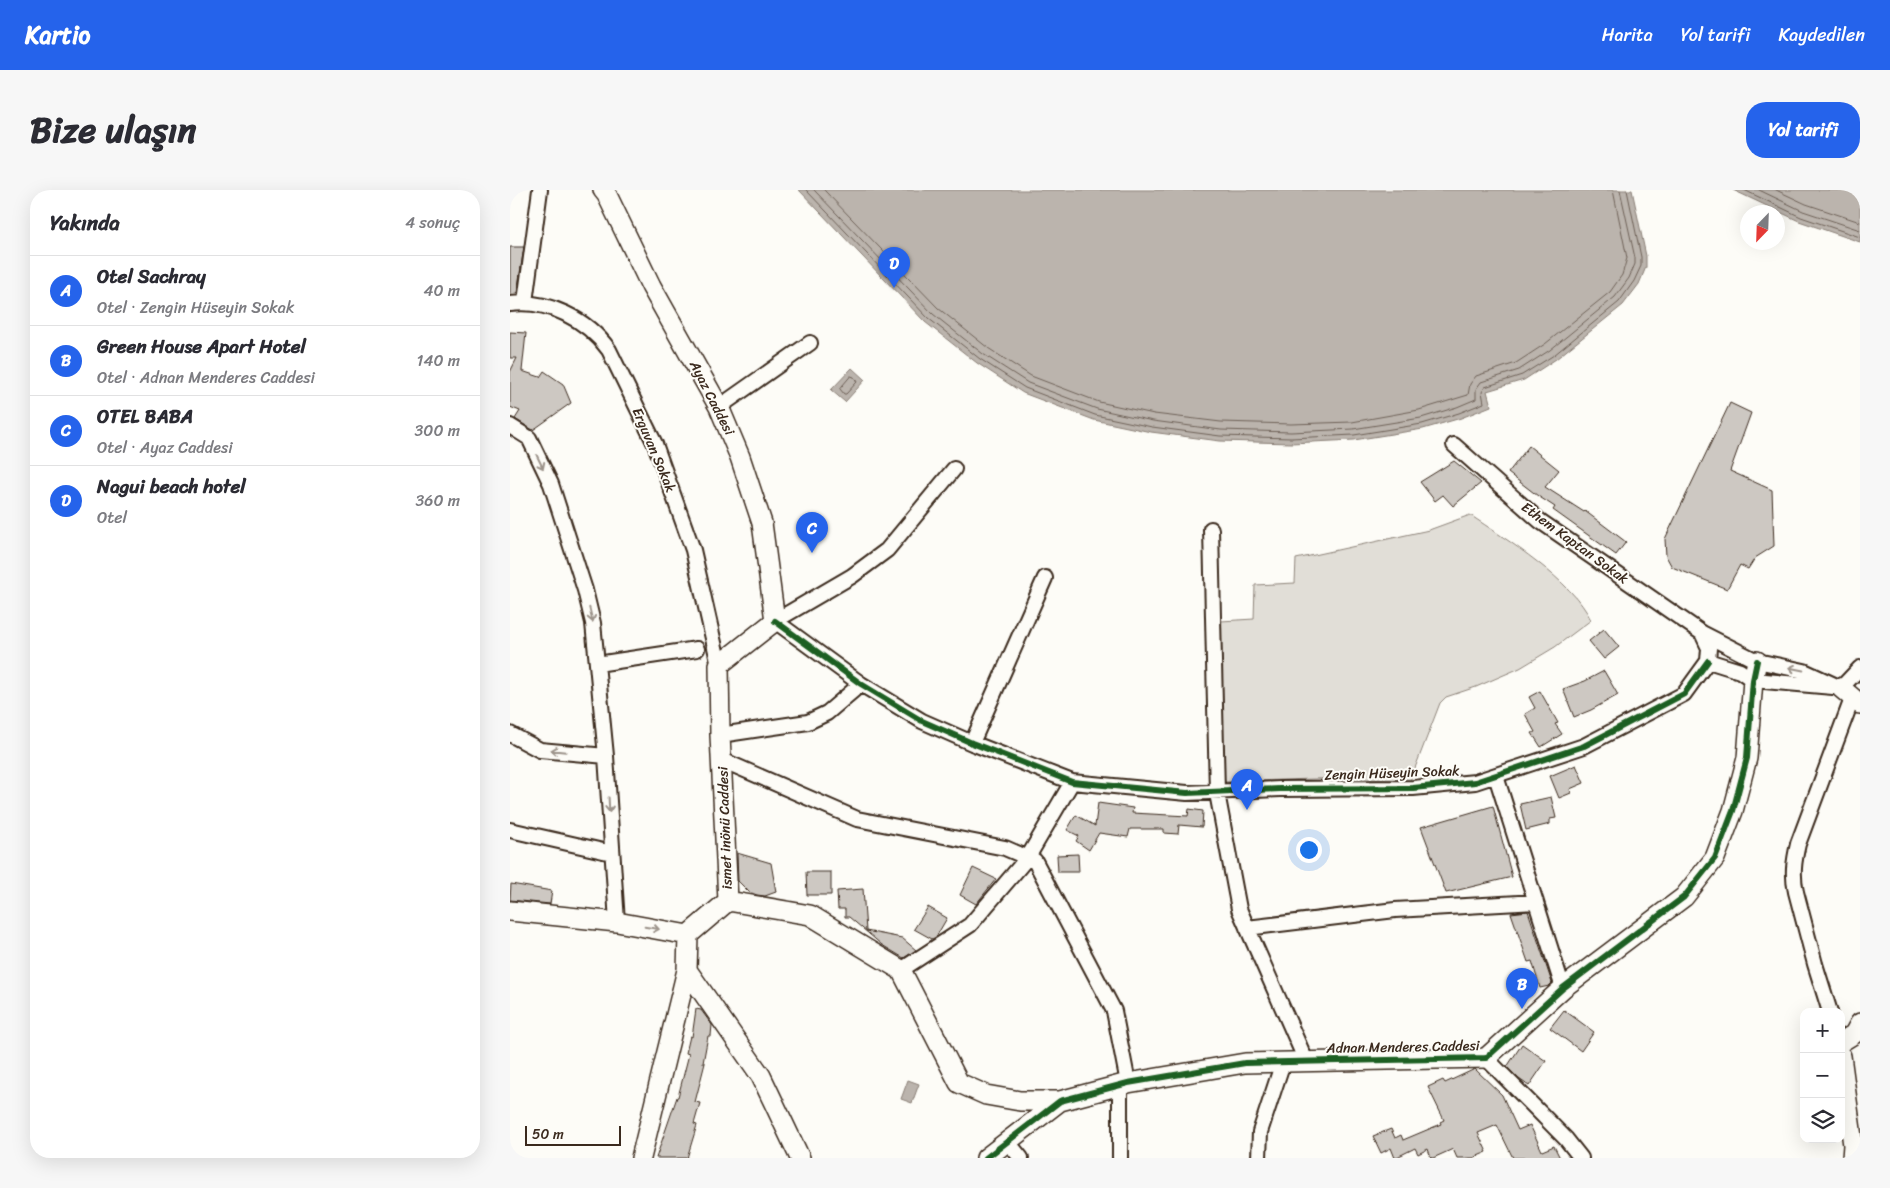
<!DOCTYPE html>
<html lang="tr">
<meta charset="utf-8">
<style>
:root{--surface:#fff;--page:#f7f7f7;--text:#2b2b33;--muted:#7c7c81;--line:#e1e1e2;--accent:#2563eb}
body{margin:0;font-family:Sriracha,sans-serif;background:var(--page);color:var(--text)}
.controls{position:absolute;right:15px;bottom:15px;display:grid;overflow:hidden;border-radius:10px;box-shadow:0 5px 20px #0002}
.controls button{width:45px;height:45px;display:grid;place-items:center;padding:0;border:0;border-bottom:1px solid var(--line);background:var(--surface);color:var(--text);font:25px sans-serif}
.compass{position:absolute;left:1230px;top:15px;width:45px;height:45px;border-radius:50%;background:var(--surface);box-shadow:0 5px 20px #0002;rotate:203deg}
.scale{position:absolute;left:15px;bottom:12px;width:96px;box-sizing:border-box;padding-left:5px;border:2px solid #3b2a1e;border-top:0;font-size:14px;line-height:18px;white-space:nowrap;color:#3b2a1e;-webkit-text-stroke:4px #fdfcf7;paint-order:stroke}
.you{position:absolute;left:798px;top:659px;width:18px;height:18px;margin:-12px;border:4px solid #fff;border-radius:50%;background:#1a73e8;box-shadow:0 0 0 8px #1a73e833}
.badge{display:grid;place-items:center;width:32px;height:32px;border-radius:50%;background:var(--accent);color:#fff;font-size:16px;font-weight:700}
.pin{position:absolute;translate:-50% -41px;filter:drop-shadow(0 1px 2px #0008)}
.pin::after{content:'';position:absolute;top:26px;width:18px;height:15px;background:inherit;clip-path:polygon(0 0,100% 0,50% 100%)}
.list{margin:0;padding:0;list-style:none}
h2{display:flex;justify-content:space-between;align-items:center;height:65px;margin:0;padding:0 20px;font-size:21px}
h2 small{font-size:16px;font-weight:400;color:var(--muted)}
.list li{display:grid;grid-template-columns:32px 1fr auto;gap:15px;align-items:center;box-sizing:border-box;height:70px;padding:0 20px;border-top:1px solid var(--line)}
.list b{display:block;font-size:19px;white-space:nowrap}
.list p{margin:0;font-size:16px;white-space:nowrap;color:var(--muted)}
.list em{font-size:16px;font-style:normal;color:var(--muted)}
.icon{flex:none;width:28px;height:28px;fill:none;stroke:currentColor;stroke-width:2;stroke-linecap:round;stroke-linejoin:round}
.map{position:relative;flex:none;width:1350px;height:968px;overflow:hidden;border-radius:20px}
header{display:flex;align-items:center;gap:30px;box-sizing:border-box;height:70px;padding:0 25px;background:var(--accent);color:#fff}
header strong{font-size:24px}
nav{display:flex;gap:28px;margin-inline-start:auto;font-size:18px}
.intro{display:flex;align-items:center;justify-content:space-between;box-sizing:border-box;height:120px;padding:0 30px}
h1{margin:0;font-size:35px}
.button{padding:12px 22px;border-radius:20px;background:var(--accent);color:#fff;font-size:18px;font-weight:700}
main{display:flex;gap:30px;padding:0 30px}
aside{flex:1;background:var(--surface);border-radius:20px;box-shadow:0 5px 20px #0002}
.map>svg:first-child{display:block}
.green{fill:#e1ded7;stroke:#8e847a}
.water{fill:#bbb4ad;stroke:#887d74}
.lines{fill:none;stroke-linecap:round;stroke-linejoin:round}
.shore{stroke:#6e6157;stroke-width:1}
.building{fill:#cdc8c2;stroke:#3b2a1e}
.street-casing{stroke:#3b2a1e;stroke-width:18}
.secondary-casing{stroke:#3b2a1e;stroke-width:22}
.street{stroke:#fdfcf7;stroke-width:14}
.secondary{stroke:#fdfcf7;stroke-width:19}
.cycleway-casing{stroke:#fdfcf7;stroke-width:9}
.cycleway{stroke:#1b5e20;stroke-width:6}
.oneway{stroke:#9c938a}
.labels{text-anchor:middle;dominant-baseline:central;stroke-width:4;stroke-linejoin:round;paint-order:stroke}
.street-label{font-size:14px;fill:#3b2a1e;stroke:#fdfcf7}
</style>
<header>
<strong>Kartio</strong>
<nav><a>Harita</a><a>Yol tarifi</a><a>Kaydedilen</a></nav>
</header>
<div class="intro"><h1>Bize ulaşın</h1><a class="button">Yol tarifi</a></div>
<main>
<aside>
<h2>Yakında<small>4 sonuç</small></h2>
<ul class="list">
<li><span class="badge">A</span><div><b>Otel Sachray</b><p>Otel · Zengin Hüseyin Sokak</p></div><em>40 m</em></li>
<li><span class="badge">B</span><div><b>Green House Apart Hotel</b><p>Otel · Adnan Menderes Caddesi</p></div><em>140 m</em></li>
<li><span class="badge">C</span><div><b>OTEL BABA</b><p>Otel · Ayaz Caddesi</p></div><em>300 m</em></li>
<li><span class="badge">D</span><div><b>Nagui beach hotel</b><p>Otel</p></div><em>360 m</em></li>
</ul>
</aside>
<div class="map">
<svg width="1350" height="968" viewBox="0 0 1350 968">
<rect width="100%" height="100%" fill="#fdfcf7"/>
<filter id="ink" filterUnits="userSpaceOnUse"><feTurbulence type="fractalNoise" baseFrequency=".02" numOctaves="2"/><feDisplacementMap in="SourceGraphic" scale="10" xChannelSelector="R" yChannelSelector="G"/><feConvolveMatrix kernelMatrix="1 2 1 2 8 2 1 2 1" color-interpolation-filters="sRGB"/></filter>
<g filter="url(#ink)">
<!-- green -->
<path class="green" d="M960,325c36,24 103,66 121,105l-36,27 -35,21 -44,19 -30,10 -6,6 -30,78 -66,-3 -122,4 -1,-161 33,-2 1,-34 40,-2 1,-24 133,-29z"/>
<!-- water -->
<path class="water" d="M289,0h833l14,66v11l-7,17 -16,21 -67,54 -32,21 -37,11 4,15 -30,12 -38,11 -69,11 -63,3 -71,-2 -69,-9 -57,-12 -71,-27 -46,-30 -52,-41z
M1223,0h127v52l-61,-21z
M342,178l13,12 -20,22 -14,-12z
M398,890l11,4 -7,19 -11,-4z"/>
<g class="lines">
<!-- shore -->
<path class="shore" d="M296,0l122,128 52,41 45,29 70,27 57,12 68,9 71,2 63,-3 68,-11 37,-11 25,-10 -2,-11 3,-5 37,-12 32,-20 65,-53 15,-21 7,-15v-9l-14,-67
M304,0l119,124 50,40 45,29 69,26 56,12 68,9 70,2 62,-3 68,-11 36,-11 19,-8v-10l5,-7 38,-12 31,-20 65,-53 14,-19 6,-14v-6l-15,-68
M314,0l114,118 50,40 43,28 68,26 55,12 67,8 70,2 61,-2 67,-12 49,-15 2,-11 6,-8 40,-13 29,-19 65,-52 12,-17 5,-17 -14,-68
M1234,0l57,27 59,20
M1249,0l44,21 57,19
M1266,0l30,14 54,18
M341,186l3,1 3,5 -11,12h-2l-4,-5z"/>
</g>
<!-- building -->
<path class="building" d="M0,57h14l-7,46 -7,1z
M0,142l16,1 -4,38 18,6 4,-6 19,13 8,19 -38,27 -18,-11 5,-8 -10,-4v-35l7,-14h-7z
M1220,213l21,10 -21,58 42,19 2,56 -19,12 -7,11 -8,-4 -13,24 -55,-22 -6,-11 -1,-17z
M1019,256l30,24 -14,17 39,25 1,-1 41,31 -10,13 -63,-45 2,-3 -17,-11 -30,-23z
M944,271l27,22 -28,23 -10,-11 -8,6 -15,-19z
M1094,439l15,18 -15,12 -15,-18z
M1094,481l14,24 -27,15 -17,7 -11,-28 22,-8z
M1030,501l18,32 -3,1 7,10 -21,13 -9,-14 3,-1 -10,-18 10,-6 -6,-11z
M1066,575l8,18 -14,6 1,4 -12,5 -9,-22z
M1041,607l5,21 -6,1v5l-24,6 -6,-26z
M588,613l35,5 -1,5 56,3 1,-7 14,2 -1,16 -23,-2 -1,9 -14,-1v-4h-34l-2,8 -29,-4 -10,17 -13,-9 3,-5 -12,-6 9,-15 19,11z
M983,616l19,71 -66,16 -25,-66z
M227,663l34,10 5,29 -11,4 -8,-1 -8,-3 -11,-11z
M568,664l1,18h-21l-1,-17z
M463,678l23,11 -20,25 -16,-9z
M296,682h25v23h-24z
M1,694l41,7 -2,13 -40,-4z
M353,699l3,42 36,7 14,12 -12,8 -2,-1 -20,-12 -33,-28h-4v-8h-7l-1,-18z
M418,717l19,11 -11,19 -4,2 -18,-10z
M1018,721l24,72 -3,3 -9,2 -8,-27 -4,1 -17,-49z
M186,819l5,1 11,15 -1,11h-3l-5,27h2l-10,39 5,1 -6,21 3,1 -10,33h-31l21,-61h1l11,-43 -3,-1 4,-17 2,1z
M1054,820l30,22 -13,19 -31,-23z
M1012,854l24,17 -17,25 -10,-7 -12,-12z
M965,879l27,26 16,35 12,-5 12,26 12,-5 6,12h-47l-16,-33 -19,8 9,19 -14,6h-16l-4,-9 -20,9h-2l-3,-9 -10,5 -3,-6 -20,10 -4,-10 -10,5 -8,-17 18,-7 4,9 6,-3 2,5 38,-16 -1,-2 4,-2 -16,-33 15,-7 2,3z"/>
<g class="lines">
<!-- street casing -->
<g class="street-casing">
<path id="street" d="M15,112l15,-112
M0,114c37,-5 77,15 99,46l46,94 38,106 26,115
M209,217l91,-64
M0,236l19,12 22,46 34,106 8,33 13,133 11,166
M944,255l86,76 162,112 7,15 -1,13
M444,279l-67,81 -35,26 -77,45 86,63 61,37 50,22 100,39 115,11 93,-4 133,-1 62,-6 109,-36 100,-52 24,-33
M701,339l6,264 22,116 67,152
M1192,443l55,28 47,10 37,17
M1198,471l32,10 13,9 80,7
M87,474l100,-15
M1331,498l19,-20
M0,544l30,16 66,6
M210,545l88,-13 19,-9 34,-29
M462,553l73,-165
M212,570l135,59 148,29 30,13 79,150 14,72
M986,586l67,212
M0,640l102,23
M737,738l148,-18 141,-8
M391,780l69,-45 58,-68 44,-75
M1320,822l-15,-48 -19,-72c-4,-17 -2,-31 2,-48l54,-145
M976,868l80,81 15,19
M497,951l14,17
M610,968v-73
M749,968l1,-26 23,-70"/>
</g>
<!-- secondary casing -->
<g class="secondary-casing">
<path id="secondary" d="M93,0l4,5 44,91 68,121 21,50 22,66 13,98 -56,44 1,70 8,166
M1331,498l19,16
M218,711l82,14 91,55 58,113 27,12 34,6h40
M0,721l107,11 71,13
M177,780l74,106 39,82
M1331,852l13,-8 6,-11
M1331,866l12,89 -1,13
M131,968l46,-188 1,-35 40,-34
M476,968l74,-57 68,-18 117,-20 241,-5 77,-70 121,-91 31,-39 18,-47 14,-53 6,-78 4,-19"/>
</g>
<!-- street -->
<use href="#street" class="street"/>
<!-- secondary -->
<use href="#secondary" class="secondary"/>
<!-- cycleway casing -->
<g class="cycleway-casing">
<path id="cycleway" d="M265,431l86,63 61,37 50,22 100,39 115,11 93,-4 133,-1 62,-6 109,-36 100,-52 24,-33
M476,968l74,-57 68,-18 117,-20 241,-5 77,-70 121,-91 31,-39 18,-47 14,-53 6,-78 4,-19"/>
</g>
<!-- cycleway -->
<use href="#cycleway" class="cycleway"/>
</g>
<!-- one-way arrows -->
<defs><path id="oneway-shaft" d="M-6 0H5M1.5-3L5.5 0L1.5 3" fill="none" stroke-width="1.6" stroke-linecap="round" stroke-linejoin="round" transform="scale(1.25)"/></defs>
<g class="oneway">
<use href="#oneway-shaft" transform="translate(30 272) rotate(64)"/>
<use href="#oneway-shaft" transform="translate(81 425) rotate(77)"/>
<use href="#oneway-shaft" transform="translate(1286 479) rotate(-168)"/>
<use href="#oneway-shaft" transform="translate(48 561) rotate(-174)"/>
<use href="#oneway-shaft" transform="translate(99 615) rotate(87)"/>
<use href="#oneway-shaft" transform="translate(142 738) rotate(10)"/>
</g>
</g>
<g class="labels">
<!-- street labels -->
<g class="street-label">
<text transform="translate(202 208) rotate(63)">Ayaz Caddesi</text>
<text transform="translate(144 260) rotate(67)">Erguvan Sokak</text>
<text transform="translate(1065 353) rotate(36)">Ethem Kaptan Sokak</text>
<text transform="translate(882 583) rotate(-2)">Zengin Hüseyin Sokak</text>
<text transform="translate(215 638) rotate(-92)">ismet inönü Caddesi</text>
<text transform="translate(893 857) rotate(-1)">Adnan Menderes Caddesi</text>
</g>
</g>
</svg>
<div class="controls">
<button>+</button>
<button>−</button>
<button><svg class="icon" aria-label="layers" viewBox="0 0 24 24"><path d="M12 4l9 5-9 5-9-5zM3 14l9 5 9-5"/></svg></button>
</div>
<svg class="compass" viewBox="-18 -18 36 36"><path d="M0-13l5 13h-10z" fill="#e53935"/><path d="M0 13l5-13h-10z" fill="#7c7c81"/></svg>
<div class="scale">50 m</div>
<div class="you"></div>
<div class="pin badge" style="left:737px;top:620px">A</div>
<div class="pin badge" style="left:1012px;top:819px">B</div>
<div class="pin badge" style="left:302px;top:363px">C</div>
<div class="pin badge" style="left:384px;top:98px">D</div>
</div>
</main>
